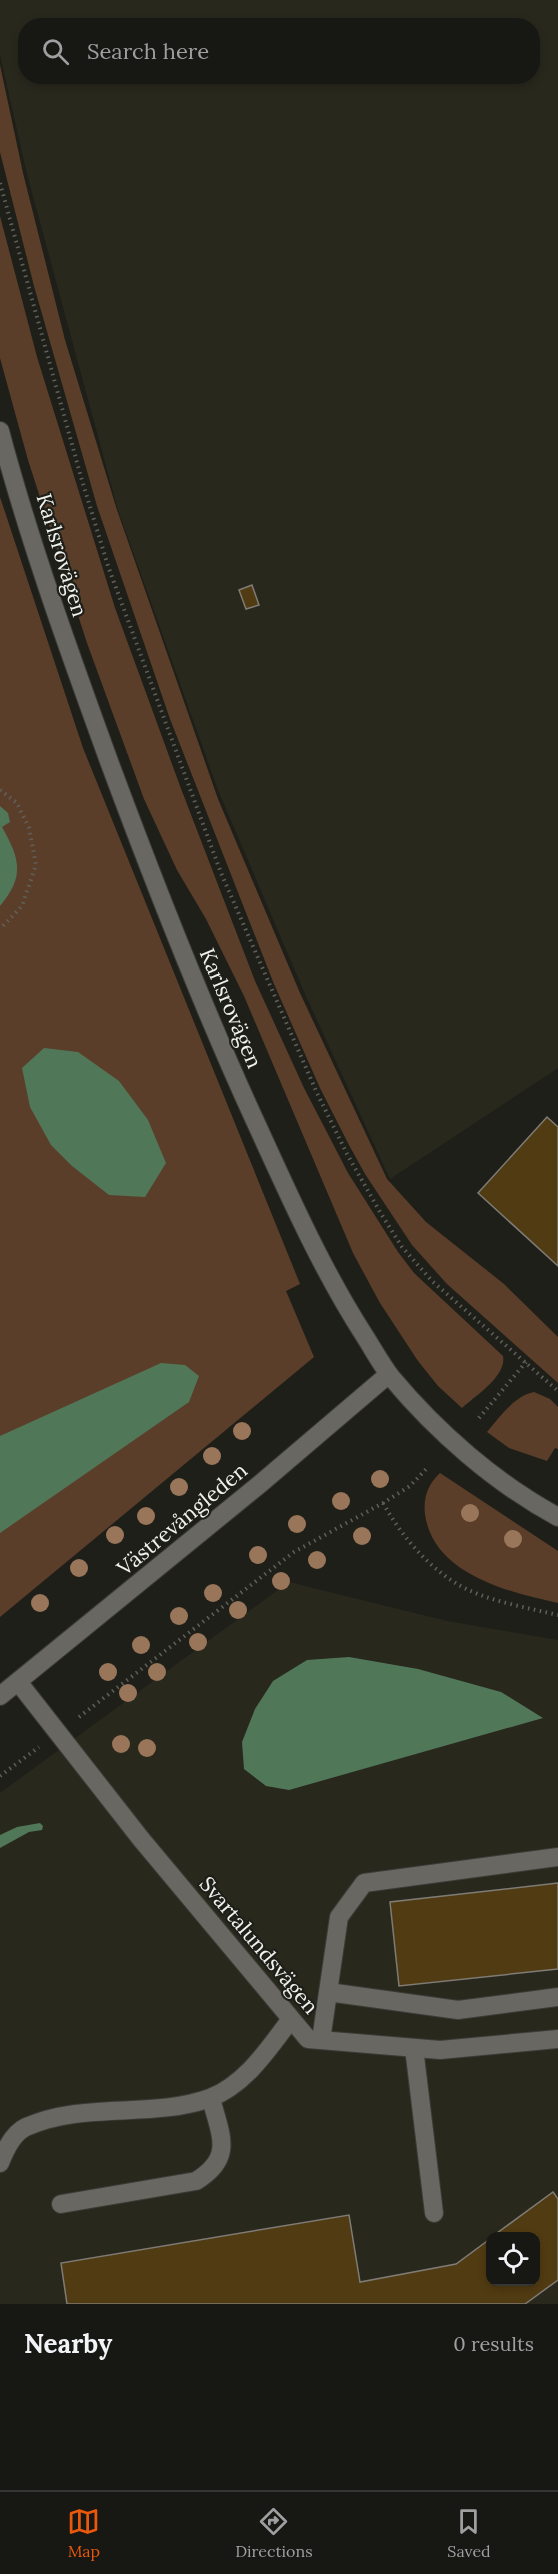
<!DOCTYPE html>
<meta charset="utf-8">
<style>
:root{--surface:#171714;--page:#20201d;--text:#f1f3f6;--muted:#9e9fa0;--line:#363634;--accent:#ea580c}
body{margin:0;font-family:Lora,serif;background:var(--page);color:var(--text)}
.controls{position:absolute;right:18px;bottom:18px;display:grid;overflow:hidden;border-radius:12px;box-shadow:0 3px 9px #0003}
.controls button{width:54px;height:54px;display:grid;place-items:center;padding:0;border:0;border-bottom:2px solid var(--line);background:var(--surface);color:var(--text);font:30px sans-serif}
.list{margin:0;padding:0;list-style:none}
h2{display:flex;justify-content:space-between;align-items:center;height:78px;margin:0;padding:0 24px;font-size:26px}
h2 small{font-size:20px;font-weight:400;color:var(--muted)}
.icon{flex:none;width:33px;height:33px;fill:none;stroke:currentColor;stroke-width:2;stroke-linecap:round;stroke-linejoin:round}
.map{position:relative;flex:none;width:558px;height:2304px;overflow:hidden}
.search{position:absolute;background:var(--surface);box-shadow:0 3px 9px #0003;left:18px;right:18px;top:18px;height:66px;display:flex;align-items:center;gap:15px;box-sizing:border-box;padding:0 21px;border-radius:24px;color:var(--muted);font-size:22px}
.sheet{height:186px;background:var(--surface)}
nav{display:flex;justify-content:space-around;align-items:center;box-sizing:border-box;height:84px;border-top:2px solid var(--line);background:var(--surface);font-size:16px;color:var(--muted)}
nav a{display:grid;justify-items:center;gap:3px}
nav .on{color:var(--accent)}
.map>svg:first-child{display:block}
.built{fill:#29281d;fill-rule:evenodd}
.green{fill:#5b3e29}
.water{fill:#517759}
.building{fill:#513b12;stroke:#7f7b75;stroke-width:1.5}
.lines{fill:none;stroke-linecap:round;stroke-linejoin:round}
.minor-casing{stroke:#3c3c38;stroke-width:20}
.path{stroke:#60605b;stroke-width:4;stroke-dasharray:1.5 4.5;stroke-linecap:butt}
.minor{stroke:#686761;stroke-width:18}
.tree{fill:#99765a}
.labels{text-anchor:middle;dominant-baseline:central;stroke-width:4.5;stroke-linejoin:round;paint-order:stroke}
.street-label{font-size:21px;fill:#f1f1ed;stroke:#1f1f1a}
</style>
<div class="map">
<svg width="558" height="2304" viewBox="0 0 558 2304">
<rect width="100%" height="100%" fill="#1f1f1a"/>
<!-- built -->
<path class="built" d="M0,0h558v1068l-168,111 -85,-185 -87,-204 -100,-280 -91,-336 -27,-119zM26,26h506v50h-506z
M289,1582l158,39 111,19v664h-558v-511zM490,2236h46v46h-46z"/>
<!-- green -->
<path class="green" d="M0,65l23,108 42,167 52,170 101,289 82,194 87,186 39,43 78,62 54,53v46l-111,-99 -35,-39 -47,-71 -16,-29 -29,-57 -46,-104 -104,-265 -73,-213 -63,-220 -34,-134z
M0,216l37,141 78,251 65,178 75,195 49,107 44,85 50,79 16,21 89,83c4,20 -28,40 -41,52l-24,-22 -20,-25 -38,-58 -27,-50 -109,-257 -38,-77 -29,-49 -33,-71 -57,-156 -59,-183 -28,-102z
M0,497l83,251 217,536 -14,7 28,66 -314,260z
M534,1392l16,7 8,8v42l-3,-1 -8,13 -38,-13 -22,-16c13,-15 27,-36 47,-40z
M440,1473l118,78v52c-50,-11 -125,-29 -133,-89 -2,-16 3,-30 15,-41z"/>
<!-- water -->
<path class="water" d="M0,806l8,7 2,9 -8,5c18,32 23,49 -2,79z
M44,1048l34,4 41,29 29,39 18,43 -21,34 -36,-2 -37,-29 -21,-21 -21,-38 -8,-39z
M161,1363l24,2 14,11 -10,26 -189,131v-97z
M349,1657l69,12 83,23 42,26 -254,72 -23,-4 -22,-17 -2,-27 13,-33 18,-28 34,-21z
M40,1823l3,3 -1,4 -13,2 -29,16v-13l17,-8z"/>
<!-- building -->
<path class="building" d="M252,585l7,20 -13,4 -7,-19z
M547,1117l11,10v139l-80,-73z
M558,1883v86l-159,17 -9,-84z
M553,2192l5,7v81l-33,24h-458l-6,-41 288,-48 11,67 96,-18 34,-25v43h46v-46h-43z"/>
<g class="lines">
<!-- minor casing -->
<g class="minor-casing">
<path id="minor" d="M0,431c30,113 70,223 110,333 45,121 92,242 146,359 33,72 65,145 108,212 9,14 17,29 27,42 46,55 104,106 167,140
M19,1683l122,156 167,200 132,11 118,-11
M0,1696l260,-212 129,-110
M328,1992l130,18 100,-13
M321,2040l18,-123 25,-34 194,-26
M414,2048l20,165
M0,2163c5,-13 13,-30 26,-36 58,-26 126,-8 184,-29 36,-14 59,-50 81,-79
M61,2204l135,-23c39,-24 24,-46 15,-83"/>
</g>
<!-- path -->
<path class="path" d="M0,183l81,294 27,89 113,307 96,220 30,61 33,58 22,35 30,34 126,110
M0,790l17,13 12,25 7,37 -14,41 -22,23
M479,1418l47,-56
M383,1503c18,32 42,61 74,81 26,16 71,24 101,31
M79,1717l215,-165 89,-49 27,-17 18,-19
M0,1776l39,-29"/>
<!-- minor -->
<use href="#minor" class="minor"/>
</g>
<!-- trees -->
<g class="tree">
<circle cx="242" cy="1431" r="9"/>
<circle cx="212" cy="1456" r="9"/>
<circle cx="380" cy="1479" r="9"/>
<circle cx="179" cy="1487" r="9"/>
<circle cx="341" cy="1501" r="9"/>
<circle cx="470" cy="1513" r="9"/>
<circle cx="146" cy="1516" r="9"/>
<circle cx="297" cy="1524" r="9"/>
<circle cx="115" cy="1535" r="9"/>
<circle cx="362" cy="1536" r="9"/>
<circle cx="513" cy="1539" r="9"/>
<circle cx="258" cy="1555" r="9"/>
<circle cx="317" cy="1560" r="9"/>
<circle cx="79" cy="1568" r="9"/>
<circle cx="281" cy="1581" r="9"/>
<circle cx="213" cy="1593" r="9"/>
<circle cx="40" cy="1603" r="9"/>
<circle cx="238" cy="1610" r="9"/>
<circle cx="179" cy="1616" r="9"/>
<circle cx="198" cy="1642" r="9"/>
<circle cx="141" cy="1645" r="9"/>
<circle cx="108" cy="1672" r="9"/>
<circle cx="157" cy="1672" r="9"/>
<circle cx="128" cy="1693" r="9"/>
<circle cx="121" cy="1744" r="9"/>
<circle cx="147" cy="1748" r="9"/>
</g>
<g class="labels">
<!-- street labels -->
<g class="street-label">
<text transform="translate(62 555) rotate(73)">Karlsrovägen</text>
<text transform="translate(231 1008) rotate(67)">Karlsrovägen</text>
<text transform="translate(182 1519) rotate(-40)">Västrevångleden</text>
<text transform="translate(259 1945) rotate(50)">Svartalundsvägen</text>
</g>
</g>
</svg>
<div class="controls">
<button><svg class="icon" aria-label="locate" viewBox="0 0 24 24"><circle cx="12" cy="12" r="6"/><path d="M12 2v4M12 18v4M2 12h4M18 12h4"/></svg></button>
</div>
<div class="search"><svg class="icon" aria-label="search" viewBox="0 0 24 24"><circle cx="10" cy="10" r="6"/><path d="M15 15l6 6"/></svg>Search here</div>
</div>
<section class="sheet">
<h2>Nearby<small>0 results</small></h2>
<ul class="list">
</ul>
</section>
<nav>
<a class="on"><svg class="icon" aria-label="map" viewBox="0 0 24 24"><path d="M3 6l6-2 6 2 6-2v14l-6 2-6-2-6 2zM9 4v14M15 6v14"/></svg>Map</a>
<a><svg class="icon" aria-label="directions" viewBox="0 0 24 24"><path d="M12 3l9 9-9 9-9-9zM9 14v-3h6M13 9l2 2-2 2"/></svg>Directions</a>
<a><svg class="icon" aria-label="saved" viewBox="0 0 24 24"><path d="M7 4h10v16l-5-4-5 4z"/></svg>Saved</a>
</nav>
